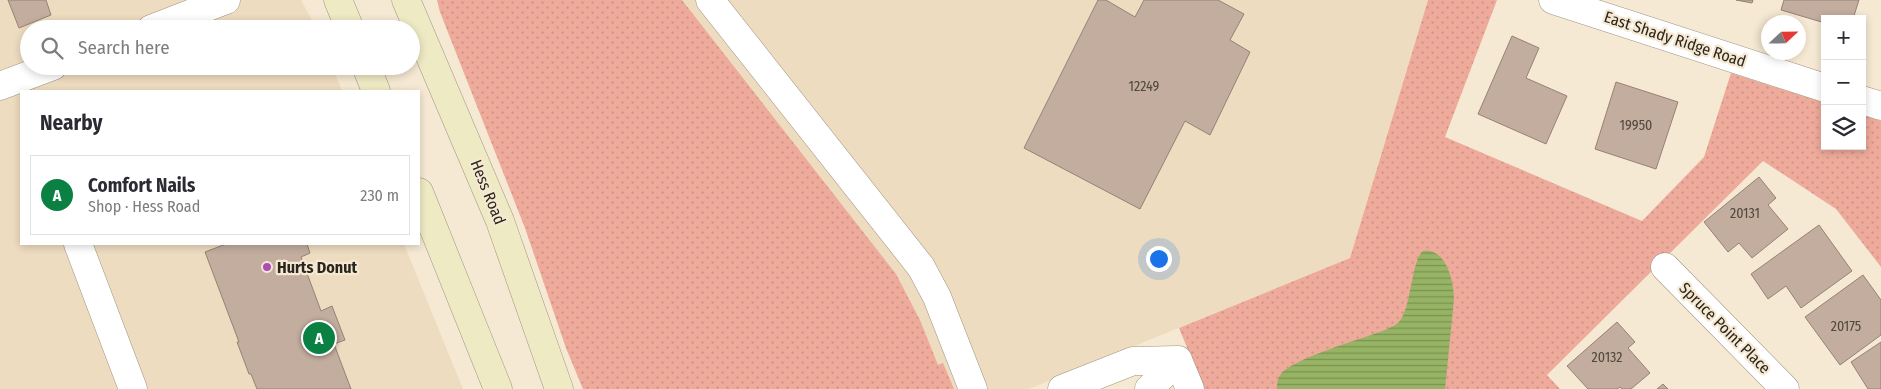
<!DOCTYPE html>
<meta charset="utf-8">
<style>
:root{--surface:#fff;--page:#f7f7f7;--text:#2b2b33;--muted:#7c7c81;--line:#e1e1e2;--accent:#0b8043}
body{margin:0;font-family:"Fira Sans Condensed",sans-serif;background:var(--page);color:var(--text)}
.controls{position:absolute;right:15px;top:15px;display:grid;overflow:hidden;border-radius:0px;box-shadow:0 2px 8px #0003}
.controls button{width:45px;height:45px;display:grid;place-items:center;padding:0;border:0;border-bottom:1px solid var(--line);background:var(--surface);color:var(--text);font:25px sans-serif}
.compass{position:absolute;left:1761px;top:15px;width:45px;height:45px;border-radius:50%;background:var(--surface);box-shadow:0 2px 8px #0003;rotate:68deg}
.you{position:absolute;left:1158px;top:258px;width:18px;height:18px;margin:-12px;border:4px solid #fff;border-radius:50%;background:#1a73e8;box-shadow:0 0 0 8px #1a73e833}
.badge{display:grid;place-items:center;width:32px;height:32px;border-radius:50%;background:var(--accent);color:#fff;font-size:16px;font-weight:700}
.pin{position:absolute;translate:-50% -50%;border:2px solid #fff;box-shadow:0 1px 5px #0006}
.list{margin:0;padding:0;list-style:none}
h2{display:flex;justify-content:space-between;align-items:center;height:65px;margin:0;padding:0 20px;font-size:21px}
h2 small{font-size:16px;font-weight:400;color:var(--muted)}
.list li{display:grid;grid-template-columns:32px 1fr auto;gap:15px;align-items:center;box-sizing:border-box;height:80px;margin:0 10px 10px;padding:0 10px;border:1px solid var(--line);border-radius:0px}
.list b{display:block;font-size:19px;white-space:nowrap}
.list p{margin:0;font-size:16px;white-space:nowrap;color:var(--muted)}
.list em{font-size:16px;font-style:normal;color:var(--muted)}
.icon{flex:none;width:28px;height:28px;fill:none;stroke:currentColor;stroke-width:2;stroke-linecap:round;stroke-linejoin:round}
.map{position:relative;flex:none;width:1881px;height:389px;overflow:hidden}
.search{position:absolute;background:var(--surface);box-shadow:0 2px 8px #0003;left:20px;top:20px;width:400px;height:55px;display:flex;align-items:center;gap:12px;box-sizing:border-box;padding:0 18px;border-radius:28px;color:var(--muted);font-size:19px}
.panel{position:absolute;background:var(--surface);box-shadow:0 2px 8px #0003;left:20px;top:90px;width:400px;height:155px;border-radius:0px}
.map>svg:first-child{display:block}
.built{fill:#eedcc0}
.grass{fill:url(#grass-dots)}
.water{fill:url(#water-rules)}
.building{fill:#c2ad9e;stroke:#968274}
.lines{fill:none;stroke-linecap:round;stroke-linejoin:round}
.street-casing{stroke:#9f937f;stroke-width:29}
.secondary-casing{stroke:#9f937f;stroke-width:29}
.street{stroke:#fff;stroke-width:28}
.secondary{stroke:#eeeac4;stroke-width:28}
.poi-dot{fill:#ac4cb4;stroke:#f6e9d3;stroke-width:2}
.labels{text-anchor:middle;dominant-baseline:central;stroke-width:4.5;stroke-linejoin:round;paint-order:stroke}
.number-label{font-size:14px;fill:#50473d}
.street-label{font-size:16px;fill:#2a251d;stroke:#f6e9d3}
.poi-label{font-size:16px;font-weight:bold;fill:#2a251d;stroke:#f6e9d3;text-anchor:start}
</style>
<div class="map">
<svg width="1881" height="389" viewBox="0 0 1881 389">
<defs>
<pattern id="grass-dots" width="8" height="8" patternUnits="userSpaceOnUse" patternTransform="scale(1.25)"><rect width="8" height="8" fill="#eeaa9b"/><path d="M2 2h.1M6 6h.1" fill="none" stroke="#cc9285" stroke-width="1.8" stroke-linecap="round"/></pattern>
<pattern id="water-rules" width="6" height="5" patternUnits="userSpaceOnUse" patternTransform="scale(1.25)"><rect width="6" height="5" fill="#96b464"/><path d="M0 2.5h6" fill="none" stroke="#7b9252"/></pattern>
</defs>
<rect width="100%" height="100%" fill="#f6e9d3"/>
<!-- built -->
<path class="built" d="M0,0h301l16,29h-288v37h303l10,25h-321v153h383l59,145h-463z
M437,0h991l-78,258 -321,131h-446l-17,-41 -41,-120 -85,-216z"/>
<!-- grass -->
<path class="grass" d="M437,0h245l214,274 24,46 18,45 5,-2 11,26h-371l-17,-41 -41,-120 -85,-216z
M1428,0h69l-52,137 197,84 62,-64 27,-84 94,30v43h37v-31l19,6v146l-45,-58 -73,-48 -216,214 13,14h-356l-25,-61 171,-70z"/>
<!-- water -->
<path class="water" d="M1423,251c23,-4 31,31 31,48l-9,90h-168c0,-5 0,-10 4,-15 11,-15 83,-36 104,-44 6,-3 13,-5 16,-11 10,-14 11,-60 22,-68z"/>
<!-- building -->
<path class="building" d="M8,0h38l5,15 -32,13z
M1098,0h8l29,17 9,-17h74l26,14 -14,26 20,12 -40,83 -25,-14 -45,88 -116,-61z
M1736,0h17l-1,3z
M1784,0h75l-6,19h-28v4l-44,-13z
M1512,36l27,12 -13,30 41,18 -21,48 -68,-30z
M1616,82l62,20 -22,67 -61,-20z
M1759,177l17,21 -8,7 20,24 -36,29 -13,-15 -11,9 -24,-30z
M1819,225l33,46 -51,37 -15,-22 -18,13 -17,-25z
M226,244h81l3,9 -9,4 20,54 11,-5 13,34 -11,4 17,45h-94l-6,-15h-2l-12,-32h2l-34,-90z
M1863,275l18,25v35l-41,30 -35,-48z
M1617,322l18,20 -7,6 22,25 -19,16h-9l-2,-2 -3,2h-29l-21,-23z
M1881,342v47h-13l-17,-27z
M1663,384l5,5h-11z"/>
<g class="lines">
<!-- street casing -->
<g class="street-casing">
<path id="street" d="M710,0l211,267 16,30 36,92
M1553,0l272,88
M151,29l75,-29
M0,86l53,-20
M1862,100l19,6
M78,244l55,145
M1665,267l120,122
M1178,360l12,29
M1062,389l71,-28 45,-1
M1149,389l29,-29"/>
</g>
<!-- secondary casing -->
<g class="secondary-casing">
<path id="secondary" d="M338,0l12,29
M406,0l94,221 59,168
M366,66l10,25
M419,192l79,197"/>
</g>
<!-- street -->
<use href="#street" class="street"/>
<!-- secondary -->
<use href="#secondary" class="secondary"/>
</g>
<!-- markers -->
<circle class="poi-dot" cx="267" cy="267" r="5"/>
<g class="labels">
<!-- number labels -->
<g class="number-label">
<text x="1144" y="86">12249</text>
<text x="1636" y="125">19950</text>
<text x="1745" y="213">20131</text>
<text x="1846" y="326">20175</text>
<text x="1607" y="357">20132</text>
</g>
<!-- street labels -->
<g class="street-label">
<text transform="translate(1675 39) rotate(18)">East Shady Ridge Road</text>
<text transform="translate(488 192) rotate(68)">Hess Road</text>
<text transform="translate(1725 328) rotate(45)">Spruce Point Place</text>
</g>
<!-- poi labels -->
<g class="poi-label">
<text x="277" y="267">Hurts Donut</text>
</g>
</g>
</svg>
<div class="controls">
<button>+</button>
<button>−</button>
<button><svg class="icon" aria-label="layers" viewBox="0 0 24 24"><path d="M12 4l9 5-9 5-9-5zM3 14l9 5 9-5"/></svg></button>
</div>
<svg class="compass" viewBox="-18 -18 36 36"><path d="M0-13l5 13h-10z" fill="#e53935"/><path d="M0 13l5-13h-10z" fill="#7c7c81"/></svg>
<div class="you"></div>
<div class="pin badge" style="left:319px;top:338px">A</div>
<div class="search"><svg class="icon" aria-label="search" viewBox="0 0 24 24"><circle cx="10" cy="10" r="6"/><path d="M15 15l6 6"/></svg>Search here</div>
<section class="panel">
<h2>Nearby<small></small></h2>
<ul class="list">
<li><span class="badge">A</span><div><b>Comfort Nails</b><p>Shop · Hess Road</p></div><em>230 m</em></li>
</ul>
</section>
</div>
